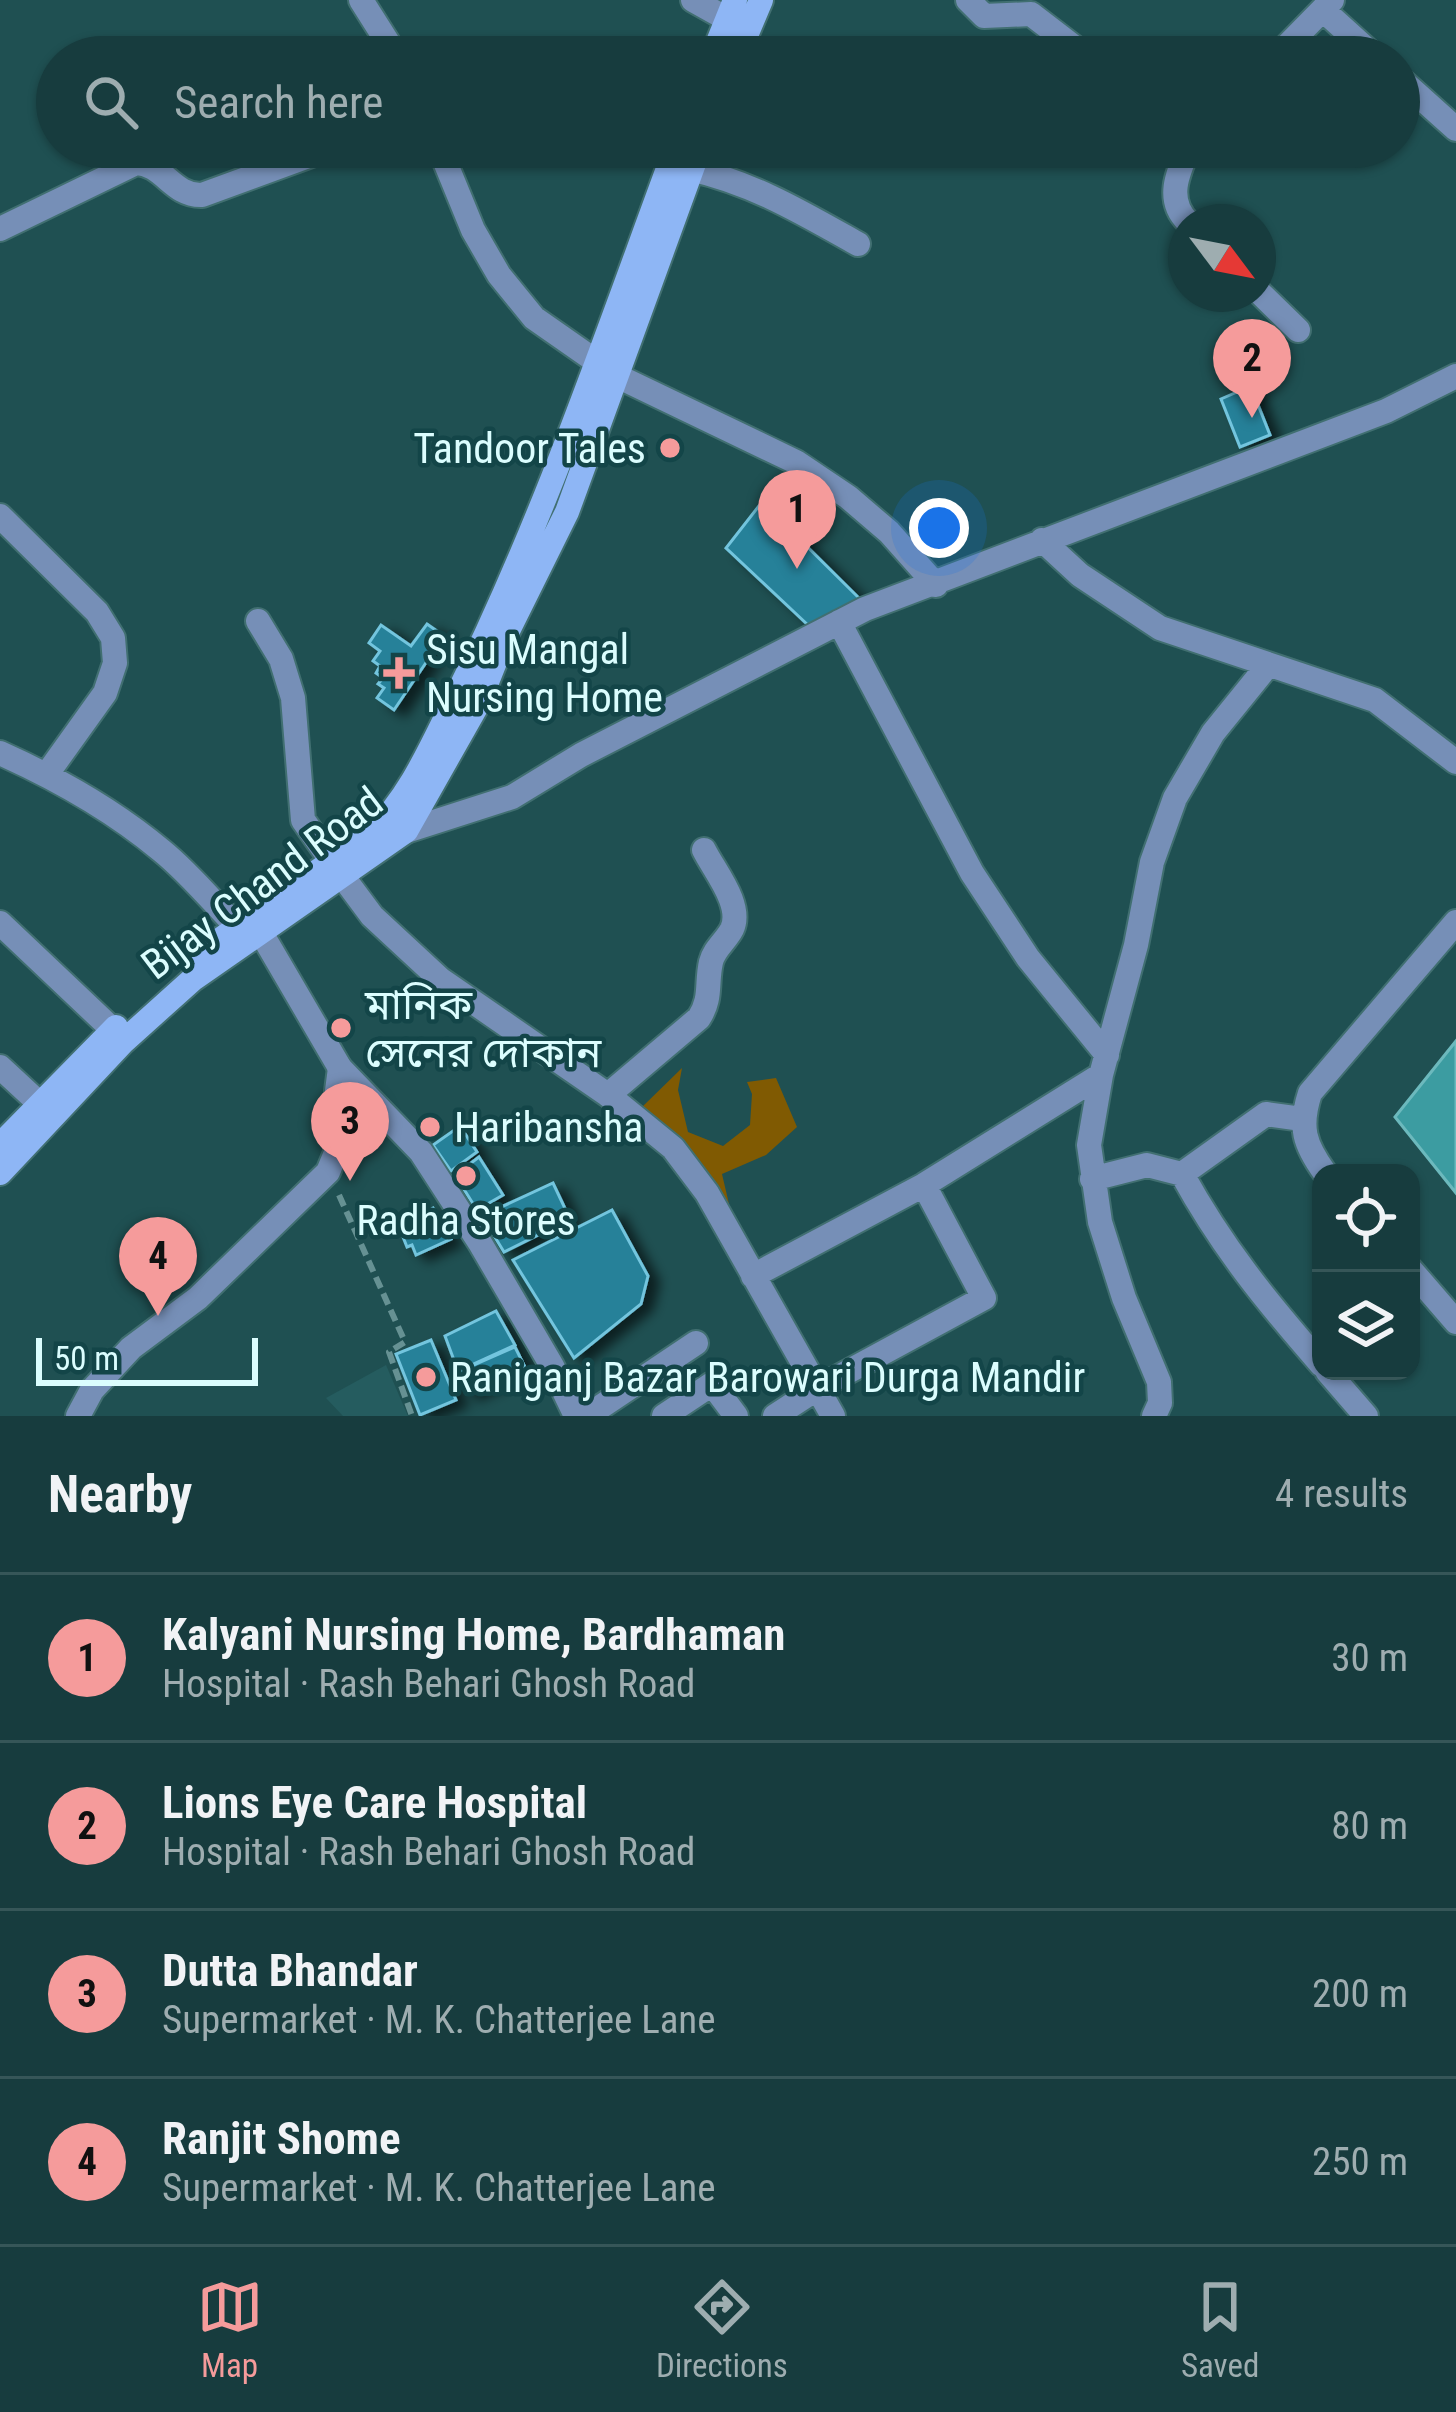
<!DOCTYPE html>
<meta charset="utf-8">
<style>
:root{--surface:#173c3e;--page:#244749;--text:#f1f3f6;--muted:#9eadb0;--line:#365658;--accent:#f59b9b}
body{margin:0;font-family:"Roboto Condensed","Noto Sans Bengali",sans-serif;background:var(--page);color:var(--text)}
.controls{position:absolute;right:36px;bottom:36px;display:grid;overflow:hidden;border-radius:24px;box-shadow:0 3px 9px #0004}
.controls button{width:108px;height:108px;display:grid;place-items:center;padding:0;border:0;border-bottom:3px solid var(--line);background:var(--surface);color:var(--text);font:60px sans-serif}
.compass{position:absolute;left:1168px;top:204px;width:108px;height:108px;border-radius:50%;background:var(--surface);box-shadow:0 3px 9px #0004;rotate:122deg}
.scale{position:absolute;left:36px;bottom:30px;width:222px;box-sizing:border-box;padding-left:12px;border:6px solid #dbfdfe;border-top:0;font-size:33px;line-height:42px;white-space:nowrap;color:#dbfdfe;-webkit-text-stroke:9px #134548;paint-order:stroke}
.you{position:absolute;left:939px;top:528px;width:42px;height:42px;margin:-30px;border:9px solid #fff;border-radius:50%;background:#1a73e8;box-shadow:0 0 0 18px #1a73e833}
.badge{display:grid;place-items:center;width:78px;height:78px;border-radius:50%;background:var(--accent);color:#111;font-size:39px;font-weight:700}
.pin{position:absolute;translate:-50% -99px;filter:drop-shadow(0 3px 6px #0008)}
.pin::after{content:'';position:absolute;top:63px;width:42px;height:36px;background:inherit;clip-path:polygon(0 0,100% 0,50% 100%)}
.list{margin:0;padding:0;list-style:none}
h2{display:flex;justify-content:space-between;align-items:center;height:156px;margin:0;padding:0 48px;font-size:51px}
h2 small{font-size:39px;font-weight:400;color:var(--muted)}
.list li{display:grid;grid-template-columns:78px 1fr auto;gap:36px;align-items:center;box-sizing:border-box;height:168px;padding:0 48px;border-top:3px solid var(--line)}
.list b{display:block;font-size:45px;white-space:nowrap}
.list p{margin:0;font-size:39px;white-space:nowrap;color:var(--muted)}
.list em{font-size:39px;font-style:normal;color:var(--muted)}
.icon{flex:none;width:66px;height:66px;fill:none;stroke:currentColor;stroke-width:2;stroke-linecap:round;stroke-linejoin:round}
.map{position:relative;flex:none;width:1456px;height:1416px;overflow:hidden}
.search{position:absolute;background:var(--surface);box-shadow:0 3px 9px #0004;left:36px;right:36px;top:36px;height:132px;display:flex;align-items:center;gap:30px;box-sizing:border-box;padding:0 42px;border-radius:66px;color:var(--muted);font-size:45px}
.sheet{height:828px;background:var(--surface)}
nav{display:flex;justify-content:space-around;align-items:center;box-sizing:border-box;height:168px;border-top:3px solid var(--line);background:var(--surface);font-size:33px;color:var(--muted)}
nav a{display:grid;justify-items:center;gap:6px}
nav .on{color:var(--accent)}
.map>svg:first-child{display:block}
.built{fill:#255c5f}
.green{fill:#805a02}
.water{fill:#3c9ca1;stroke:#6cb9bd;stroke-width:3}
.building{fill:#288199;stroke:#73c5de;stroke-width:3;filter:url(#shadow)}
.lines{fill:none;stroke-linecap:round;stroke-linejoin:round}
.pedestrian-casing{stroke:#416f71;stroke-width:28}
.minor-casing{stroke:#416f71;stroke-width:28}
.tertiary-casing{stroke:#416f71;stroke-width:28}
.secondary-casing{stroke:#416f71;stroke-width:28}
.path{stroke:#669193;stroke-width:6;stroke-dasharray:12 6;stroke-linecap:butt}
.pedestrian{stroke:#768fb7;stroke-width:24}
.minor{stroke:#768fb7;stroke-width:24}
.tertiary{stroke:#768fb7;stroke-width:24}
.secondary{stroke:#8eb6f5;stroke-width:24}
.poi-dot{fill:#f59b9b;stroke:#134548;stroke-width:4.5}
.labels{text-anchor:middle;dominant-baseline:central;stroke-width:9;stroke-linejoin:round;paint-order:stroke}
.poi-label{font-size:42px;fill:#dbfdfe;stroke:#134548;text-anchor:start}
.street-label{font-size:42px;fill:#dbfdfe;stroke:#134548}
</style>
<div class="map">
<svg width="1456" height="1416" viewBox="0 0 1456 1416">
<defs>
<filter id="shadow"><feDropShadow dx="11" dy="6" stdDeviation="6" flood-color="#0009"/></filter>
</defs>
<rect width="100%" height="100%" fill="#1f5052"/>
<!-- built -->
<path class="built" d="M386,1365l22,51h-65l-17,-18z"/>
<!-- green -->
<path class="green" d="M682,1068l-4,22 10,42 35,14 27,-21 2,-31 -5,-12 29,-4 21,49 -31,28 -44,19 7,30 -5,8 -83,-104z"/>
<!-- water -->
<path class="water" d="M1456,1041v152l-61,-76z"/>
<!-- building -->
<path class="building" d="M1243,367l27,68 -30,12 -19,-48 16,-7 -8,-19z
M762,502l99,98 -52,26 -83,-78z
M427,624l17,12 -50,74 -17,-12 7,-10 -6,-4 5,-6 -7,-5 4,-7 -7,-5 7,-10 -11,-8 12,-18 30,21z
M460,1126l17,26 -26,19 -18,-26z
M479,1157l24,38 -26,15 -22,-35z
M553,1183l17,36 -66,33 -22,-36z
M433,1208l18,31 -35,16 -4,-10 -5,2 -8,-20z
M612,1210l36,66 -7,28 -67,54 -61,-98z
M496,1311l19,34 -57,26 -13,-35z
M431,1340l25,60 -36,15 -24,-61z
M515,1347l10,20 -58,27 -9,-22z"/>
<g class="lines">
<!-- pedestrian casing -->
<g class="pedestrian-casing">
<path id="pedestrian" d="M0,1067l40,37
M78,1416l14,-26 39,-42 67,-50 130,-126 19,-46 -10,-35 3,-23"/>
</g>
<!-- minor casing -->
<g class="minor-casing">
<path id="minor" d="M361,0l36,57
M693,0l34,19
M968,0l16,16 47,-2 56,43
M1323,10l52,47
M1276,57l56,-57
M1399,78l57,51
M439,147l34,83 26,45 35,43 83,58 179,86 52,35 41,35 47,53
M690,169c63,14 113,44 168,75
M1188,222c-23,-22 -10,-50 1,-75
M0,229l136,-66c28,1 36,33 66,32l131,-48
M1258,291l40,39
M0,516l97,96 16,26 2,25 -10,30 -58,81
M1042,540l38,35 80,53 215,72 81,62
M258,621l23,38 12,39 10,122 28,40
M839,622l133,251 56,85 79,97
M0,753c58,26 113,57 162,98 27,22 50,50 74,75
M406,831l106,-34 69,-42 284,-146 521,-198 70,-35
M343,877l29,39 68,63 168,116 65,53 34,45 126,223
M0,923l113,107
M608,1095l91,-77c13,-20 7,-34 12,-56 3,-13 15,-21 21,-33 11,-24 -17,-57 -28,-79
M1325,1173c-21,-29 -26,-46 -15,-80l146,-171
M1182,1174c40,73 84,127 139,190
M1092,1179l55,-14 35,9 84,-60 36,5
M1411,1270l45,52
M753,1276l171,-91 177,-110
M1327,1371l39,45
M587,1416l109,-73
M664,1416l48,-32 24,32
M775,1416l43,-28 166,-90 -60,-113
M1154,1416l6,-13 -1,-21 -35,-84 -24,-76 -11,-77 12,-70 35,-130 16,-83 23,-64 38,-65 55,-68"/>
</g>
<!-- tertiary casing -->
<g class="tertiary-casing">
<path id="tertiary" d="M244,928l16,3 80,137 81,84 59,91 72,123 24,50"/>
</g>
<!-- secondary casing -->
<g class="secondary-casing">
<path id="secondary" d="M712,57l23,-57
M737,57l24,-57
M201,953l171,-120c38,-36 59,-86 82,-132 89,-177 153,-368 222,-554
M0,1145l116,-118
M0,1173l123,-131 69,-62 214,-149 73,-129 26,-65 62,-125 133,-365"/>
</g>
<!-- path -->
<path class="path" d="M339,1195l66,147 -16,10 23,64"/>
<!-- pedestrian -->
<use href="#pedestrian" class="pedestrian"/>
<!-- minor -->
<use href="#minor" class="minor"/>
<!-- tertiary -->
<use href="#tertiary" class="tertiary"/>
<!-- secondary -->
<use href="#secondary" class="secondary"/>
</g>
<!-- markers -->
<g class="poi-dot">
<circle cx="670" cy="448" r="12"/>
<path d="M393 655h12v12h12v12h-12v12h-12v-12h-12v-12h12z"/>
<circle cx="341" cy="1028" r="12"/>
<circle cx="430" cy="1127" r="12"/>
<circle cx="466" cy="1176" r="12"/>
<circle cx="426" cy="1377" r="12"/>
</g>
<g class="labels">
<!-- poi labels -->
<g class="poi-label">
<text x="646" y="448" text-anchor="end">Tandoor Tales</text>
<text x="426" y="649">Sisu Mangal<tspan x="426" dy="48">Nursing Home</tspan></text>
<text x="365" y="1004">মানিক<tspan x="365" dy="48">সেনের দোকান</tspan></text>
<text x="454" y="1127">Haribansha</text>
<text x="466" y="1220" text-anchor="middle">Radha Stores</text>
<text x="450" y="1377">Raniganj Bazar Barowari Durga Mandir</text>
</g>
<!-- street labels -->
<g class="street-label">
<text transform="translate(262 883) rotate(-37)">Bijay Chand Road</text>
</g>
</g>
</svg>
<div class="controls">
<button><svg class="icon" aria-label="locate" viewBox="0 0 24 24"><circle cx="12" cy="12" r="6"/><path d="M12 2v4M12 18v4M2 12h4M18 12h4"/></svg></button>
<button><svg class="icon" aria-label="layers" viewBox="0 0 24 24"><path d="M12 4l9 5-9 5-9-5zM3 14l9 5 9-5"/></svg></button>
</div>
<svg class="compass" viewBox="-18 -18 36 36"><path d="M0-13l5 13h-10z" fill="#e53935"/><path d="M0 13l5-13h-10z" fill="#9eadb0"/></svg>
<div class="scale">50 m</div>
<div class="you"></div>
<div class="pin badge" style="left:797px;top:569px">1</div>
<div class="pin badge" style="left:1252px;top:418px">2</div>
<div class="pin badge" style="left:350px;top:1181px">3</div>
<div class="pin badge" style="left:158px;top:1316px">4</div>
<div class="search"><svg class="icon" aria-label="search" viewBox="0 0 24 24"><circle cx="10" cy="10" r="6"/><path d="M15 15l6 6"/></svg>Search here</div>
</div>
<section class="sheet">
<h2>Nearby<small>4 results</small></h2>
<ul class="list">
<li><span class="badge">1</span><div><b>Kalyani Nursing Home, Bardhaman</b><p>Hospital · Rash Behari Ghosh Road</p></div><em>30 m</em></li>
<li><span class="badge">2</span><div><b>Lions Eye Care Hospital</b><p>Hospital · Rash Behari Ghosh Road</p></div><em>80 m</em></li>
<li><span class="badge">3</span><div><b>Dutta Bhandar</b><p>Supermarket · M. K. Chatterjee Lane</p></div><em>200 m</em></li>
<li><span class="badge">4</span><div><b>Ranjit Shome</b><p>Supermarket · M. K. Chatterjee Lane</p></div><em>250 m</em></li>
</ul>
</section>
<nav>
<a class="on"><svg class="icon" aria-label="map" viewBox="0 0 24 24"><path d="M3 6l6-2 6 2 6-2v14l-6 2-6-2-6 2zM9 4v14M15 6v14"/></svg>Map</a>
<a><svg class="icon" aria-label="directions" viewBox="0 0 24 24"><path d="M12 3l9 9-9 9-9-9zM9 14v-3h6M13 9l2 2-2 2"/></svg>Directions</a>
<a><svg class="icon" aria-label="saved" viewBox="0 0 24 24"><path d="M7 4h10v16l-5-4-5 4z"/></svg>Saved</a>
</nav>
